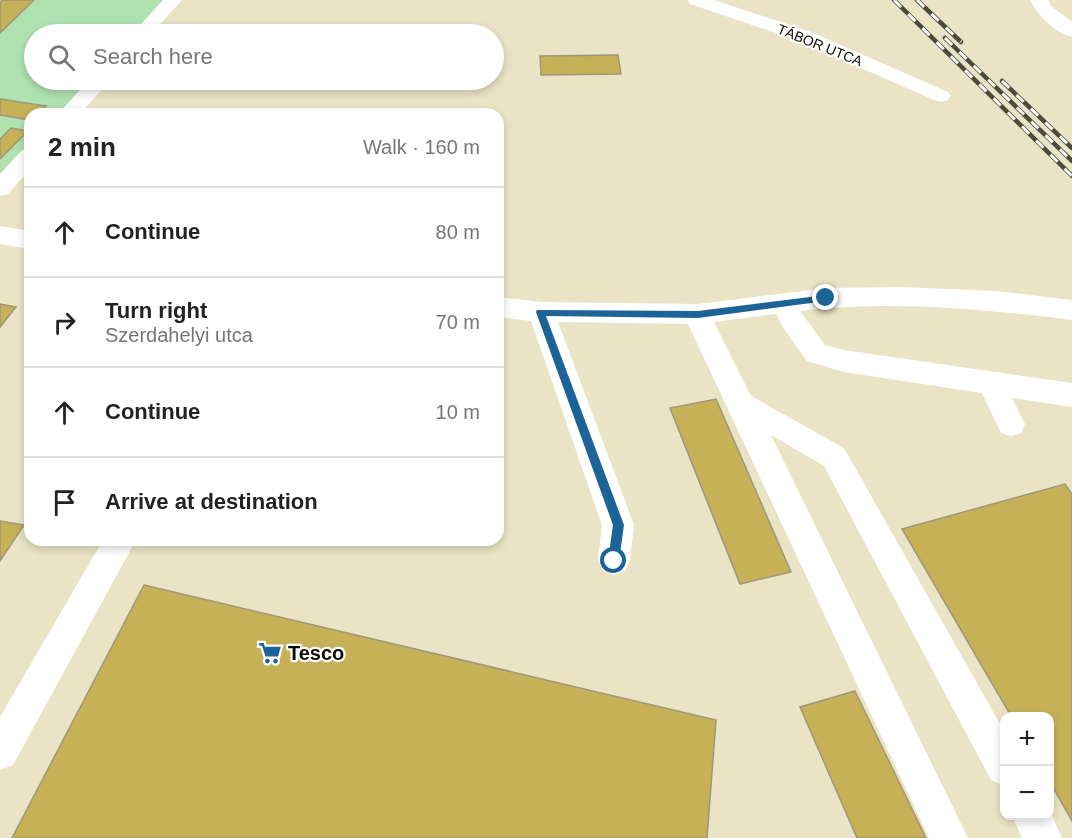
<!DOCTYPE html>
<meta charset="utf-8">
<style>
:root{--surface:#fff;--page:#f2f2f2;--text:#222;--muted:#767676;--line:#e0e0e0}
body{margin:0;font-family:Helvetica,sans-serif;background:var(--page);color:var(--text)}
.controls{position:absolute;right:18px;bottom:18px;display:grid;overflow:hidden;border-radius:12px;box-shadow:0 3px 9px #0003}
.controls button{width:54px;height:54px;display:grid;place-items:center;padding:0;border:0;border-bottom:2px solid var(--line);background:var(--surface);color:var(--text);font:30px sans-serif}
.stop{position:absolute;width:18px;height:18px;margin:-14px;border:4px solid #1c6397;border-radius:50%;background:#fff}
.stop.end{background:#1c6397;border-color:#fff;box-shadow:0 2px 6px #0008}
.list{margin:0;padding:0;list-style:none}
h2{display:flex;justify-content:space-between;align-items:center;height:78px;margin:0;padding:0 24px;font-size:26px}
h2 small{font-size:20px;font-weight:400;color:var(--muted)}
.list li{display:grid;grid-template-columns:39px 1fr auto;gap:18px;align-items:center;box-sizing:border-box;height:90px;padding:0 24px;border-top:2px solid var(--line)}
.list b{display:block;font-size:22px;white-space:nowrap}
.list p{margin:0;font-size:20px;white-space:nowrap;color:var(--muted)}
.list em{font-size:20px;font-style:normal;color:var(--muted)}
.icon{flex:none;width:33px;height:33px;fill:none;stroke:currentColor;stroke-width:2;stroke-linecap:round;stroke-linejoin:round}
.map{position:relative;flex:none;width:1072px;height:838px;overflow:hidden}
.search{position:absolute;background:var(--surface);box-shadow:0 3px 9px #0003;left:24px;top:24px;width:480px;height:66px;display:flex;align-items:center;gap:15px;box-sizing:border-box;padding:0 21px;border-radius:33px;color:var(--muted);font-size:22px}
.panel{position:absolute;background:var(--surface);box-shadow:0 3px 9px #0003;left:24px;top:108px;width:480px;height:438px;border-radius:18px}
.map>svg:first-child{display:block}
.green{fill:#b0e2b1}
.building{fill:#c6b157;stroke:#9d977b;stroke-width:1.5}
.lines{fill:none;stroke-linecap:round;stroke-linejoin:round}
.minor{fill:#fff;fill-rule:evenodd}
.rail-casing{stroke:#4d493b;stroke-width:4.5}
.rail{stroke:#fff;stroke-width:3;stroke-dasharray:10;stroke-linecap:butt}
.route{fill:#1c6397}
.labels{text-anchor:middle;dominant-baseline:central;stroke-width:4.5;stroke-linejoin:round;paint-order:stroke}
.far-street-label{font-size:14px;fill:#0e0b03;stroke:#fff}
.near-poi-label{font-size:20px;font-weight:bold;fill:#0e0b03;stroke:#fff;text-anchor:start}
</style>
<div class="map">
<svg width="1072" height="838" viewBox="0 0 1072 838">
<rect width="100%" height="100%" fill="#eae3c5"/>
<!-- green -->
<path class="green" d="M0,0h168l-32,34h-102v46h60l-32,34h-32v34l-30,33z"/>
<!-- building -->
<path class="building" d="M3,0h31l-34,33v-31z
M618,55l3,19 -80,1 -1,-19z
M0,99l46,7 -8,8h-8v6l-30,-5z
M11,128l17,3 -28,28v-20z
M0,304l16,3 -16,20z
M716,399l75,173 -51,12 -70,-176z
M1065,484l7,10v327l-22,-39v-66h-39l-109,-187z
M0,521l24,4 -24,36z
M144,585l572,135 -9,118h-695z
M855,691l71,147h-69l-57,-131z"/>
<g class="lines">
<!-- minor -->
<path class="minor" d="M163,0h19l-31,34h-19z
M687,0h27l97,32 137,60 3,4 -3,4 -7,2 -7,-2 -137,-60 -107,-36z
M1030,0h18l3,6 21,16v15c-17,-4 -34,-22 -42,-37z
M89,80h21l-30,34h-22z
M30,148v21l-22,25 -8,2v-22l22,-24z
M0,226l30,5v18l-30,-5z
M902,287l94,4 76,9v20c-89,-11 -182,-20 -272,-9l25,34 19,5 228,33v24l-60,-9 13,26 -4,9 -10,3 -10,-3 -19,-40 -138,-21 -37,-11 -23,-32 -8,-15 -62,8 37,74 93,52 160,283v55l-13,-6 -167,-314 -53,-31 197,403h-39l-241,-514 -130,-2 76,203 -4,35 -5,11 -11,4 -11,-4 -5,-11 4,-35 -71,-204 -33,-4v-20l43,5 157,2 128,-16z
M103,540h33l-123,225 -13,5v-53z
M1050,811l12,27h-40l-10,-22h38z"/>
<!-- rail casing -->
<g class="rail-casing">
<path id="rail" d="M894,0l178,176
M917,0l44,42
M945,38l127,123
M1002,81l70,67"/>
</g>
<!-- rail -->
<use href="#rail" class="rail"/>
</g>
<!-- route -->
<path class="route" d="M826,295l5,3 -5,3 -128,17 -152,-2 78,209 -5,36 -1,3h-8l-2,-3 5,-36 -77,-213 1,-2 161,1z"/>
<!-- icons -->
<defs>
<g id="supermarket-bare" transform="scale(1.8)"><path d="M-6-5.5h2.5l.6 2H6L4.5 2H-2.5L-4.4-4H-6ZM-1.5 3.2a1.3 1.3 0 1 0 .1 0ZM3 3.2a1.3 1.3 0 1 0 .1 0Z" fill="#1c6397" stroke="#fff" stroke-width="2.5" paint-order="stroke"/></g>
</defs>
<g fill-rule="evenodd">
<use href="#supermarket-bare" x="270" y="653"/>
</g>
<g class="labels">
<!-- far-street labels -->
<g class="far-street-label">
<text transform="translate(820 45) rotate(22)">TÁBOR UTCA</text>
</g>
<!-- near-poi labels -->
<g class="near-poi-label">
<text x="288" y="653">Tesco</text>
</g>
</g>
</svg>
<div class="controls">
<button>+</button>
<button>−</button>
</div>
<div class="stop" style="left:614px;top:561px"></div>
<div class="stop end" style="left:826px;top:298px"></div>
<div class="search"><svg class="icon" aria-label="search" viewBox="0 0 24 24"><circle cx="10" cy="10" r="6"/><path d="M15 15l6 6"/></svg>Search here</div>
<section class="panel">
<h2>2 min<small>Walk · 160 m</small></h2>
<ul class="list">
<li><svg class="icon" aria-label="ahead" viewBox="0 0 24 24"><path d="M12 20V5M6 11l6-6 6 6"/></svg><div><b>Continue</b></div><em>80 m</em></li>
<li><svg class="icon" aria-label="right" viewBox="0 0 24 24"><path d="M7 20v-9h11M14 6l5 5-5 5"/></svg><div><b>Turn right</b><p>Szerdahelyi utca</p></div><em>70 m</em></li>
<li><svg class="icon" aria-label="ahead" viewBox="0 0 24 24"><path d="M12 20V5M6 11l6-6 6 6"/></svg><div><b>Continue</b></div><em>10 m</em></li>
<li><svg class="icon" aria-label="arrive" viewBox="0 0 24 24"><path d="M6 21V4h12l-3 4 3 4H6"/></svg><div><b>Arrive at destination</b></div></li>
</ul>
</section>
</div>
